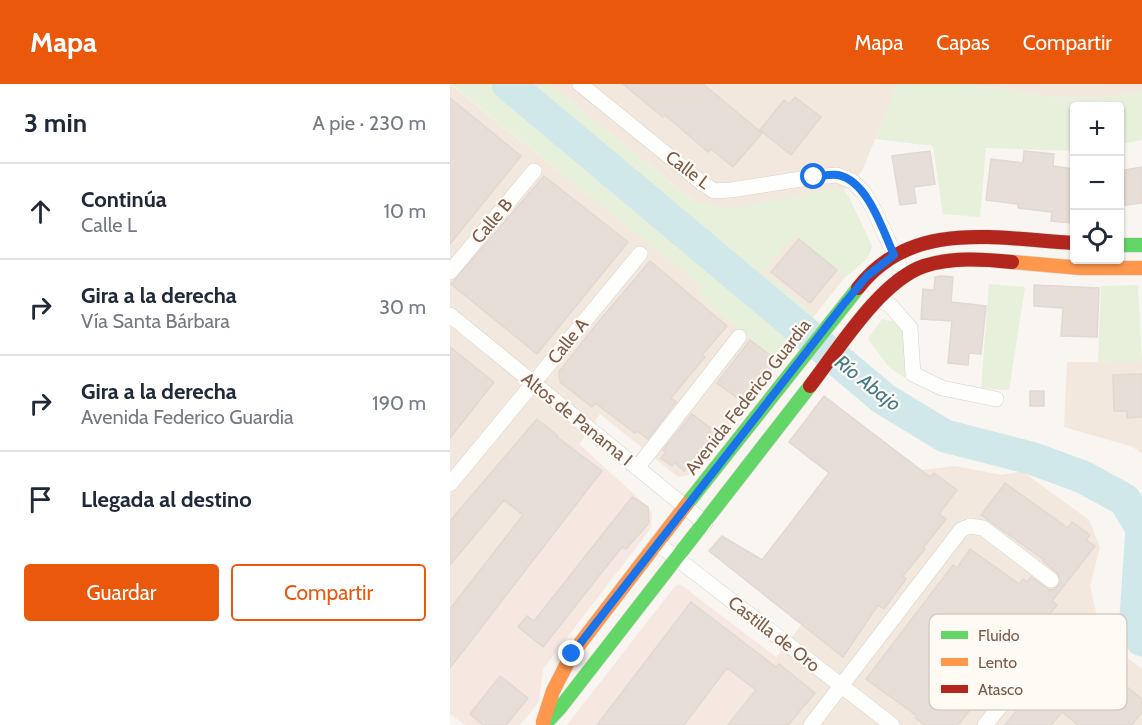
<!DOCTYPE html>
<html lang="es">
<meta charset="utf-8">
<style>
:root{--surface:#fff;--page:#f6f6f7;--text:#1f2937;--muted:#747a83;--line:#e0e1e3;--accent:#ea580c}
body{margin:0;font-family:Cabin,sans-serif;background:var(--page);color:var(--text)}
.controls{position:absolute;right:18px;top:18px;display:grid;overflow:hidden;border-radius:6px;box-shadow:0 2px 4px #0004}
.controls button{width:54px;height:54px;display:grid;place-items:center;padding:0;border:0;border-bottom:2px solid var(--line);background:var(--surface);color:var(--text);font:30px sans-serif}
.stop{position:absolute;width:18px;height:18px;margin:-14px;border:4px solid #1a73e8;border-radius:50%;background:#fff}
.stop.end{background:#1a73e8;border-color:#fff;box-shadow:0 2px 6px #0008}
.list{margin:0;padding:0;list-style:none}
h2{display:flex;justify-content:space-between;align-items:center;height:78px;margin:0;padding:0 24px;font-size:26px}
h2 small{font-size:20px;font-weight:400;color:var(--muted)}
.list li{display:grid;grid-template-columns:39px 1fr auto;gap:18px;align-items:center;box-sizing:border-box;height:96px;padding:0 24px;border-top:2px solid var(--line)}
.list b{display:block;font-size:22px;white-space:nowrap}
.list p{margin:0;font-size:20px;white-space:nowrap;color:var(--muted)}
.list em{font-size:20px;font-style:normal;color:var(--muted)}
.actions{display:flex;gap:12px;padding:18px 24px}
.actions a{flex:1;padding:14px 0;border:2px solid var(--accent);border-radius:6px;text-align:center;font-size:21px;color:var(--accent)}
.actions .main{background:var(--accent);color:#fff}
.icon{flex:none;width:33px;height:33px;fill:none;stroke:currentColor;stroke-width:2;stroke-linecap:round;stroke-linejoin:round}
.map{position:relative;flex:none;width:692px;height:641px;overflow:hidden}
header{display:flex;align-items:center;gap:36px;box-sizing:border-box;height:84px;padding:0 30px;background:var(--accent);color:#fff}
header strong{font-size:28px}
nav{display:flex;gap:33px;margin-inline-start:auto;font-size:21px}
main{display:flex}
aside{flex:1;background:var(--surface)}
.map>svg:first-child{display:block}
.residential{fill:#f2e8de}
.commercial{fill:#f6e8e1}
.green{fill:#e7f0db}
.lines{fill:none;stroke-linecap:round;stroke-linejoin:round}
.river{stroke:#d0e8ea;stroke-width:33}
.building{fill:#e6ded7;stroke:#e2d8d2;stroke-width:1.5}
.street-casing{stroke:#d7d1cb;stroke-width:16}
.fast-casing{stroke:#d9d2cb;stroke-width:15}
.slow-casing{stroke:#d9d2cb;stroke-width:15}
.jam-casing{stroke:#d9d2cb;stroke-width:15}
.street{stroke:#fefefd;stroke-width:15}
.fast{stroke:#63d668;stroke-width:14}
.slow{stroke:#ff974d;stroke-width:14}
.jam{stroke:#b3261e;stroke-width:14}
.route{stroke:#1a73e8;stroke-width:8}
.labels{text-anchor:middle;dominant-baseline:central;stroke-width:4.5;stroke-linejoin:round;paint-order:stroke}
.street-label{font-size:18px;fill:#7a5c4d;stroke:#fffaf3}
.water-label{font-size:20px;font-style:italic;fill:#437c86;stroke:#fffaf3}
.key{fill:#fffaf3;stroke:#d7cbc1;stroke-width:1.5}
.key-label{font-size:16px;fill:#7a5c4d}
</style>
<header>
<strong>Mapa</strong>
<nav><a>Mapa</a><a>Capas</a><a>Compartir</a></nav>
</header>
<main>
<aside>
<h2>3 min<small>A pie · 230 m</small></h2>
<ul class="list">
<li><svg class="icon" aria-label="ahead" viewBox="0 0 24 24"><path d="M12 20V5M6 11l6-6 6 6"/></svg><div><b>Continúa</b><p>Calle L</p></div><em>10 m</em></li>
<li><svg class="icon" aria-label="right" viewBox="0 0 24 24"><path d="M7 20v-9h11M14 6l5 5-5 5"/></svg><div><b>Gira a la derecha</b><p>Vía Santa Bárbara</p></div><em>30 m</em></li>
<li><svg class="icon" aria-label="right" viewBox="0 0 24 24"><path d="M7 20v-9h11M14 6l5 5-5 5"/></svg><div><b>Gira a la derecha</b><p>Avenida Federico Guardia</p></div><em>190 m</em></li>
<li><svg class="icon" aria-label="arrive" viewBox="0 0 24 24"><path d="M6 21V4h12l-3 4 3 4H6"/></svg><div><b>Llegada al destino</b></div></li>
</ul>
<div class="actions"><a class="main">Guardar</a><a>Compartir</a></div>
</aside>
<div class="map">
<svg width="692" height="641" viewBox="0 0 692 641">
<rect width="100%" height="100%" fill="#f9f5f0"/>
<!-- residential -->
<path class="residential" d="M0,0l252,202 -6,7 83,69 -85,109 -8,5 -8,1 -78,-63 -20,29 -23,27 -107,139z
M100,0h348l-36,87 -21,22 -47,42 51,42 -30,38 -52,-44 6,-8z
M521,0h171v8l-43,6 -57,-2z
M617,278h75v92l-9,-7 -69,-20z
M505,382l47,9 20,-4 67,49 11,27 -10,39 12,52 40,31v56h-418l197,-255z"/>
<!-- commercial -->
<path class="commercial" d="M128,359l70,64 4,6 -1,15 -108,141 -4,33 -19,23h-55l-15,-11v-105z
M230,500l96,73 -52,68h-157l108,-139z"/>
<!-- green -->
<path class="green" d="M1,0h99l144,118 40,6 103,-20 7,2 5,7 23,49c-2,14 -17,23 -27,31l-51,-41 -31,35 52,44 -36,47 -83,-69 5,-7z
M448,0h73l71,12 57,2 43,-6v48l-22,4v-38h-46v45l-88,-3 -6,69 -37,-3 -10,-68 -58,-7z
M539,200l36,3 -16,103 -28,-2z
M688,201l4,77 -44,1 3,-77z
M432,235l12,3 10,10 1,46 -16,-11 -21,-28z"/>
<g class="lines">
<!-- river -->
<path class="river" d="M58,0l376,315 61,37 86,22 52,19 42,23 17,29 -7,102 7,9"/>
</g>
<!-- building -->
<path class="building" d="M173,0h80l59,49 -29,34 -22,-18 -3,3 -43,-37 -2,2z
M345,13l26,20 -30,38 -31,-25 24,-30 5,4z
M0,14l71,58 -71,88z
M480,67l5,33 -21,3 2,16 -16,2 -8,-49z
M574,67l30,3 -1,12 21,3 -1,54 -22,-2 1,-9 -34,-4v-4l-32,-4 5,-41 32,4z
M692,83v36l-23,3v-35z
M94,92l84,66 -91,112 -86,-70z
M349,155l38,31 -27,33 -39,-31z
M200,177l77,65 -25,29 3,2 -34,41 5,4 -28,37 -11,-8 -2,2 -40,-30 -3,4 -32,-25 -1,-6v-4l36,-46z
M490,192l13,1 -2,25 35,4 -5,48 -12,-1 -1,12 -20,-2 4,-42 -31,-2 2,-30 11,1 1,-13z
M584,201l65,3 -2,49 -36,-1 2,-28 -29,-2z
M300,256l27,20 -33,43 -27,-20z
M0,263l44,35 -44,56z
M692,290v43l-15,1v-7h-13l-1,-36z
M580,307h14v15h-14z
M374,312l106,81 4,-4 23,17 -18,24 7,5 -23,29 2,1 -22,27 3,3 -22,30 -6,-4 -35,52 -134,-106 13,-15 40,24 67,-87 -40,-31z
M242,330l25,19 -26,35 -3,-3 -4,6 -9,-8 -3,3 -11,-8 5,-6 -3,-2z
M87,335l21,17 -1,1 45,34 -152,197v-59l73,-94 -19,-15 -54,65v-44z
M555,399l63,45 4,-6 18,13 -4,5 9,6 -43,55 5,4 -26,32 -2,-1 -71,89h-33l-10,-7 2,-2 -51,-37 87,-114 4,3 13,-19 49,35 4,-5 4,3 4,-5 19,13 5,-1 6,-7 -4,-9 -14,-12 1,-1 -63,-45z
M182,413l16,10 1,16 -23,26 -4,-2 -79,100 -25,-20 9,-11 7,5z
M241,518l85,65 3,-3 36,29 -27,32h-60l28,-35 -29,-22 -43,57h-87z
M633,548l29,23 -10,12 40,32v13l-10,13h-54l-16,-13 -11,13h-46l14,-17 -2,-2 30,-36 2,2z
M50,592l28,22 -22,27h-23l-13,-11z"/>
<g class="lines">
<!-- street casing -->
<g class="street-casing">
<path id="street" d="M130,0l122,99 12,8 17,-1 83,-13 23,-2 15,6 12,12 9,15 26,56
M0,188l84,-101
M428,215l12,6 20,23 3,46 29,14 54,11
M0,231l255,208
M187,384l102,-131
M0,400l190,-230
M207,459l235,182
M361,641l150,-195 9,-4 13,2 68,52
M535,641l83,-103"/>
</g>
<!-- fast casing -->
<g class="fast-casing">
<path id="fast" d="M670,161h22
M237,420l171,-216
M94,641l16,-17 250,-322"/>
</g>
<!-- slow casing -->
<g class="slow-casing">
<path id="slow" d="M562,178l69,6h61
M93,638l10,-31 19,-37 115,-150"/>
</g>
<!-- jam casing -->
<g class="jam-casing">
<path id="jam" d="M408,204c54,-70 140,-49 216,-45
M360,302c28,-36 70,-105 114,-120 28,-9 59,-7 88,-4"/>
</g>
<!-- street -->
<use href="#street" class="street"/>
<!-- fast -->
<use href="#fast" class="fast"/>
<!-- slow -->
<use href="#slow" class="slow"/>
<!-- jam -->
<use href="#jam" class="jam"/>
</g>
<g class="lines">
<!-- route -->
<path class="route" d="M122,570l271,-349 24,-29 27,-21c-11,-24 -26,-74 -56,-80 -7,-1 -16,1 -24,2"/>
</g>
<g class="labels">
<!-- street labels -->
<g class="street-label">
<text transform="translate(238 86) rotate(37)">Calle L</text>
<text transform="translate(42 137) rotate(-50)">Calle B</text>
<text transform="translate(118 257) rotate(-51)">Calle A</text>
<text transform="translate(298 313) rotate(-52)">Avenida Federico Guardia</text>
<text transform="translate(127 335) rotate(39)">Altos de Panama I</text>
<text transform="translate(324 550) rotate(38)">Castilla de Oro</text>
</g>
<!-- water labels -->
<g class="water-label">
<text transform="translate(418 299) rotate(38)">Río Abajo</text>
</g>
</g>
<!-- legend -->
<rect x="479" y="530" width="198" height="96" rx="9" class="key"/>
<rect x="491" y="547" width="27" height="8" fill="#63d668"/>
<rect x="491" y="574" width="27" height="8" fill="#ff974d"/>
<rect x="491" y="601" width="27" height="8" fill="#b3261e"/>
<g class="key-label">
<text x="528" y="557">Fluido</text>
<text x="528" y="584">Lento</text>
<text x="528" y="611">Atasco</text>
</g>
</svg>
<div class="controls">
<button>+</button>
<button>−</button>
<button><svg class="icon" aria-label="locate" viewBox="0 0 24 24"><circle cx="12" cy="12" r="6"/><path d="M12 2v4M12 18v4M2 12h4M18 12h4"/></svg></button>
</div>
<div class="stop" style="left:364px;top:93px"></div>
<div class="stop end" style="left:122px;top:570px"></div>
</div>
</main>
